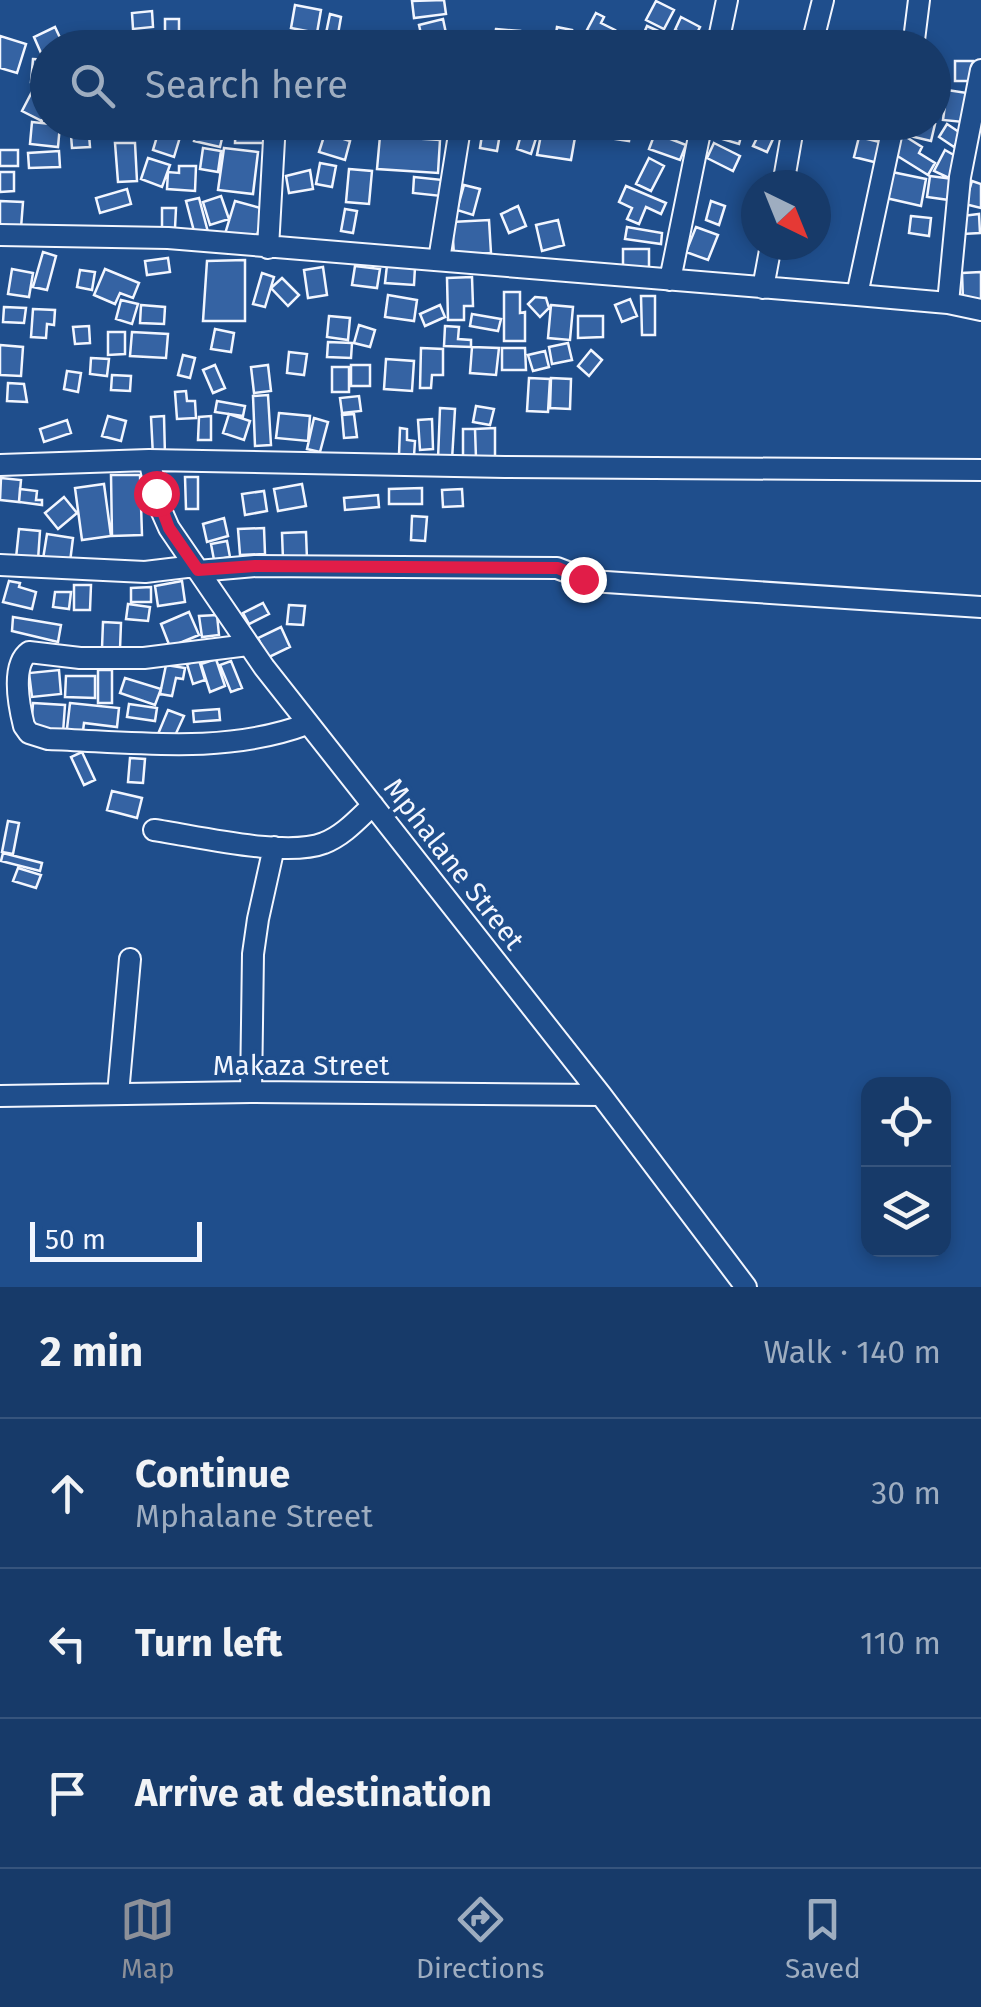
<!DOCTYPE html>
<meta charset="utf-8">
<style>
:root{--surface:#173a69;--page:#244571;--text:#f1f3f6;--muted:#9eadc0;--line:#36547d;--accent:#8c9099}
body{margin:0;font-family:"Fira Sans",sans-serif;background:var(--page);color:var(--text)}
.controls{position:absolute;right:30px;bottom:30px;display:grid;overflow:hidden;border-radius:20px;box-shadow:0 5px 15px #0003}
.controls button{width:90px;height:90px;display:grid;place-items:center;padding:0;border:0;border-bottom:2px solid var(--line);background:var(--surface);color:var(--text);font:50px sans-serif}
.compass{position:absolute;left:741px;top:170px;width:90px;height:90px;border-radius:50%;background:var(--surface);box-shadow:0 5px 15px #0003;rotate:137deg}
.scale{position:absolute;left:30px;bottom:25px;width:172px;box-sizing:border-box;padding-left:10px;border:5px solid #f2f6ff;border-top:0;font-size:28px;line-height:35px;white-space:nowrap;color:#f2f6ff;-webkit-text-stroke:8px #1f4e8c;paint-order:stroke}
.stop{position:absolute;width:30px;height:30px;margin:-22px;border:8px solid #e11d48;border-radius:50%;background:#fff}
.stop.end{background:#e11d48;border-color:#fff;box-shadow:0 2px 10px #0008}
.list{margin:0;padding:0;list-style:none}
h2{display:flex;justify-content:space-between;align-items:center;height:130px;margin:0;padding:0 40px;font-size:42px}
h2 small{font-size:32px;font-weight:400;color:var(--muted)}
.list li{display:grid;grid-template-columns:65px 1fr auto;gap:30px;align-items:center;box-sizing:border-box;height:150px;padding:0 40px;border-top:2px solid var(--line)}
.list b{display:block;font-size:38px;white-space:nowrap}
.list p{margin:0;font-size:32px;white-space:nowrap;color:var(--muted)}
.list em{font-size:32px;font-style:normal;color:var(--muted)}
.icon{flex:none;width:55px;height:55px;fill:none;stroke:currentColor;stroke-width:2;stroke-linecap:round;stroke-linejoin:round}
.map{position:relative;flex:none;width:981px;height:1287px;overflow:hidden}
.search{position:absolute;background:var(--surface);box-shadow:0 5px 15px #0003;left:30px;right:30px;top:30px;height:110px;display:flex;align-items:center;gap:25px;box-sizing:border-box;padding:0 35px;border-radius:55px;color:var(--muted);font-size:38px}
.sheet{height:580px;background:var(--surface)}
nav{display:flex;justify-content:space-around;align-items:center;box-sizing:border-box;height:140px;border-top:2px solid var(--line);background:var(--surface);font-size:28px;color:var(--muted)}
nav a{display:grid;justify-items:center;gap:5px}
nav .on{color:var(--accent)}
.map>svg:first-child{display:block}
.building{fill:#3563a3;stroke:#f2f6ff;stroke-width:2.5}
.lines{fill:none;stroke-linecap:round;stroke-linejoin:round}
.street-casing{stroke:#f2f6ff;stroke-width:24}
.street{stroke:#1f4e8c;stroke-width:20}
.route{stroke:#e11d48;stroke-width:12}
.labels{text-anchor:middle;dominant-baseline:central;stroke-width:8;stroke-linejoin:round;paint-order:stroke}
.street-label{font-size:28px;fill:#f2f6ff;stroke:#1f4e8c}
</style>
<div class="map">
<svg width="981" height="1287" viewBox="0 0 981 1287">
<rect width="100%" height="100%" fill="#1f4e8c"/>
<!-- building -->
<path class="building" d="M444,0l2,14 -32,4 -2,-17z
M656,1l18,9 -10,19 -18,-9z
M295,5l26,5 -4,23 -26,-5z
M152,11l1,16 -20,2 -1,-16z
M596,13l8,4 -3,6 14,7 -6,11 -22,-11z
M330,14l11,3 -4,23 -12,-2z
M681,17l19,10 -6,12 -19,-9z
M165,19h14v24h-14z
M443,19l4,19 -24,5 -4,-18z
M647,26l18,8 -6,14 -21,-1z
M55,27l7,15 -21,11 -7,-16z
M557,27l15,3 -3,18h-15z
M496,29l24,2 -2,17h-25z
M0,36l26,8 -9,29 -17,-5z
M33,59l15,1v23l-17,-1z
M955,61h18v20h-18z
M34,88l14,7v15l-6,11 -20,-10z
M947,90l20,3 -4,29 -20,-2z
M32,122l28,3 -2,22 -28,-3z
M70,122h18l2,25 -18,1z
M236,122h28l1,21h-30z
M484,122h18l-5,29 -17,-3z
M517,122l22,7 -8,25 -14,-5 3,-11 -7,-2z
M716,122h29l-6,22 -27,-8z
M913,122l22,2 -4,17 -21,-5z
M561,123l16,3 -6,34 -34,-5 5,-25 17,3z
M604,123l27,4 -2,14 -27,-4z
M764,124l13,6 -10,22 -14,-6z
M947,124l15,10 -8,13 -15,-10z
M197,128l26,6 -3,13 -26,-6z
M159,130l21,7 -6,20 -21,-7z
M325,133l25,8 -5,19 -26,-8z
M655,133l31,12 -6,15 -31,-11z
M903,135l19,12 -3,6 16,10 -7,12 -37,-23z
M380,136l60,4 -2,33 -61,-4z
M859,137l25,6 -6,20 -24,-6z
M115,143h20l2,38 -19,1z
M714,143l26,13 -7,15 -26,-13z
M203,148l18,3 -3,21 -18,-3z
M224,148l34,4 -5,42 -35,-4z
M0,150h18v16h-18z
M945,150l14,8 -10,20 -15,-7z
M59,151l1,16 -31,1 -1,-15z
M148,158l22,7 -8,22 -21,-8z
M649,158l15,8 -13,25 -15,-7z
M320,163l16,3 -4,21 -16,-3z
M179,166h17l-1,25 -28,-2 1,-17 11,1z
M349,169l23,2 -3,33 -23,-2z
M310,170l3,19 -24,4 -3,-17z
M0,172h14v19l-14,1z
M892,172l34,7 -5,27 -35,-8z
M930,176l23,3 -4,21 -22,-3z
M414,177l29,3 -2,16 -28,-3z
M972,181l9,3v24l-16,-4z
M464,185l16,4 -7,26 -16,-5z
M626,186l40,17 -5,11 -15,-7 -7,17 -12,-5 5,-11 -13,-6z
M127,189l4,15 -31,9 -4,-15z
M221,196l8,23 -19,6 -7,-23z
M199,198l9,34 -13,3 -9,-34z
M0,201l23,1 -2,26 -21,-1z
M235,201l29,8 -9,34 -30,-9z
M711,201l14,5 -6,19 -13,-5z
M518,206l8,20 -17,7 -8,-19z
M162,208h14l-1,20h-13z
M345,209l12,2 -4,22 -12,-2z
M979,214l1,19 -17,1 -1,-18z
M911,216l20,2 -2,18 -20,-3z
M489,220l2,33 -37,3 -2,-34z
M558,220l6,25 -22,6 -6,-26z
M627,227l35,6 -1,11 -36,-5z
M696,227l22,8 -10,25 -22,-8z
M623,249h26v23h-26z
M43,252l13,4 -9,34 -14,-3z
M168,258l2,14 -23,3 -2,-14z
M245,260v61h-42l4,-60z
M387,265l28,2 -1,18 -29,-2z
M355,266l25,3 -3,19 -25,-3z
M323,267l4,28 -19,3 -4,-28z
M12,269l21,4 -4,24 -21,-3z
M105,269l34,14 -6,15 -13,-5 -5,11 -21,-9z
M80,270l15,2 -3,18 -15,-3z
M981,272v28l-18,1 -1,-28z
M262,273l12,4 -9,30 -12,-3z
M472,277l1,29h-9v14h-16l-1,-42z
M282,278l17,17 -11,11 -17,-18z
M504,292h16v21l5,-1v29h-21z
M388,295l29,5 -3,21 -29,-4z
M641,296h14v39h-13z
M535,297l11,1 3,10 -9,9 -12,-13z
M630,299l7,17 -15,6 -7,-17z
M121,300l17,4 -6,20 -16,-5z
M141,305l24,2 -1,17 -24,-1z
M440,305l5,12 -20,9 -5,-12z
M551,305l22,2 -3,33 -22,-2z
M4,307l22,1 -2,15 -21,-1z
M33,309l22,1 -1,15 -7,-1 -1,14 -15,-1z
M472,314l29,5 -3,12 -28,-5z
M329,316l21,2 -2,22 -21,-3z
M578,316h25v21l-25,1z
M359,325l16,5 -5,17 -16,-4z
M89,326l1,17 -15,1 -2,-17z
M445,326l14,1 -1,12 13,1v7l-27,-1z
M215,329l19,4 -3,19 -20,-3z
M108,332h17v22l-17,1z
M132,332l36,2 -2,24 -36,-2z
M328,342l24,1 -1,15 -24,-1z
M568,343l4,17 -20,4 -3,-17z
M0,345l23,2 -2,29 -21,-1z
M472,347l27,1 -3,27 -26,-2z
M421,348l22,1v26h-11l-1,13h-11z
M502,348h23l1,22h-24z
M591,350l11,10 -13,16 -11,-10z
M545,351l4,16 -16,4 -5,-16z
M289,352l18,2 -3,21 -17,-2z
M183,355l12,3 -5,20 -12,-3z
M91,358l18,1 -2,17 -17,-2z
M386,359l28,2 -2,30 -28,-2z
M215,365l10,23 -12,5 -10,-23z
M268,365l3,26 -17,2 -3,-26z
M351,365h19v21h-19z
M332,367h17v25h-17z
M67,371l14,2 -3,19 -14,-3z
M112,375l19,1 -1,15 -19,-1z
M529,378l21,1 -2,33 -21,-1z
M551,378l20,1 -1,30 -20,-1z
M8,383l16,1 3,18 -20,-1z
M186,391l1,10h8l1,17 -19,1 -2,-27z
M268,395l3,50 -16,1 -2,-50z
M359,396l2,15 -19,2 -2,-15z
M217,401l28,5 -2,10 -28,-4z
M476,406l18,3 -4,16 -17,-3z
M440,408l15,1 -3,51 -14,-1z
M279,413l31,3 -2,25 -32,-3z
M229,414l21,7 -6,19 -21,-7z
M354,414l3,23 -13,1 -2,-23z
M108,416l18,5 -5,20 -19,-5z
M164,416l1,40h-12l-2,-39z
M211,416v24h-13l1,-23z
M314,418l14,4 -8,30 -13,-3z
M432,419l1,30 -13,1 -2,-30z
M67,420l4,13 -27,9 -4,-13z
M400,428l7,1v11l8,1 -1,15 -15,-1z
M495,428v30h-19l-1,-29z
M463,429h12l1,29h-13z
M111,475h29l2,60 -30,1z
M185,477h13v32h-12z
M1,478l20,2 -2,22 -19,-2z
M104,484l7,52 -29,4 -7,-52z
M302,484l4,22 -28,5 -4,-22z
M422,488v16h-33v-15z
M20,489l17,2 -1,9h6v5l-23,-3z
M462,489l1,17 -20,1 -1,-17z
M264,491l3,20 -22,4 -3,-21z
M378,495l1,12 -34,3 -1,-12z
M64,497l13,16 -19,16 -13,-16z
M412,516l15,1 -2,24 -14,-1z
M224,518l4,18 -21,6 -4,-18z
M264,528l1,26 -25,1 -2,-26z
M19,529l21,2 -2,29 -22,-2z
M306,532l1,28h-24l-1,-27z
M47,534l26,4 -3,24 -27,-3z
M227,541l3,16 -16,3 -3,-16z
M9,581l11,2 -1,4 17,5 -4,17 -29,-7z
M182,581l3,21 -27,4 -3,-20z
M74,585h17l-1,25h-16z
M151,587v15h-20v-14z
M55,592h16l-2,17 -16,-2z
M263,603l6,11 -20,10 -6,-11z
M128,604l22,3 -2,14 -22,-2z
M289,605l16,1 -2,19 -16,-1z
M189,612l10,23 -29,12 -9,-23z
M217,615l2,20 -17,2 -3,-21z
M13,617l48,8 -3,17 -46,-11z
M103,622l18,1 -1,26 -18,-1z
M281,627l9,20 -23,11 -9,-20z
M216,659l9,27 -15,6 -9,-28z
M199,660l6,20 -12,4 -6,-20z
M231,661l11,27 -11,4 -11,-27z
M166,665l19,3 -2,11 -7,-1 -4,18 -12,-2z
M59,670l2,24 -29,3 -3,-24z
M98,670h14v33h-14z
M66,676h29v22l-30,-1z
M125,678l36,11 -6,16 -35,-12z
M33,703l32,2 -2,28 -32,-1z
M70,703l49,5 -2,19 -33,-4 -2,16 -16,-2z
M129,704l28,4 -2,13 -28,-4z
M219,709l1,11 -26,2 -1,-11z
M168,710l16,6 -11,24 -15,-6z
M82,752l13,28 -11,5 -13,-28z
M130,758l15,1 -2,24 -15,-1z
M112,791l30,7 -5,20 -30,-8z
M8,821l11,2 -6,31 -11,-2z
M3,853l39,10 -2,8 -39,-10z
M18,868l23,7 -5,13 -23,-7z"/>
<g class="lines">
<!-- street casing -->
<g class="street-casing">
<path id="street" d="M717,48l10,-48
M811,48l12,-48
M913,48l6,-48
M783,185l11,-63
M0,235l168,3 689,57 91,8 33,7
M268,248l7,-126
M439,260l22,-138
M670,280l32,-158
M763,288l8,-43
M857,295l37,-173
M948,303l12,-126 21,-107
M149,460l12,50 8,18 95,139 337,428 145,192
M0,465l149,-5 356,7 476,3
M0,565l145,7 50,-6
M198,571l57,-5 302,2 34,13 390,26
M248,645l-104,13h-64l-51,-6c-18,13 -10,54 -5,74l5,7 19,6c86,3 177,16 259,-15
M154,830c42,6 132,28 170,13 19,-7 34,-24 49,-38
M251,1092l2,-138 5,-35 16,-72
M118,1094l12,-135
M0,1096l251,-4 350,3"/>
</g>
<!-- street -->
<use href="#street" class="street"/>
</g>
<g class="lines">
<!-- route -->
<path class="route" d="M156,493l13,35 29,42 57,-4 303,2 25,11"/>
</g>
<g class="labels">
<!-- street labels -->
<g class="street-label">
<text transform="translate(454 864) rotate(52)">Mphalane Street</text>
<text x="301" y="1065">Makaza Street</text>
</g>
</g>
</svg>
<div class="controls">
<button><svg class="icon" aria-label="locate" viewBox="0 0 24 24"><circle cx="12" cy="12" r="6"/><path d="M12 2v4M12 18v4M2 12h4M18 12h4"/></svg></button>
<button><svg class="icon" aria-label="layers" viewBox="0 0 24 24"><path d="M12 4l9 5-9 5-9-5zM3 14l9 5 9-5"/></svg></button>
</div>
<svg class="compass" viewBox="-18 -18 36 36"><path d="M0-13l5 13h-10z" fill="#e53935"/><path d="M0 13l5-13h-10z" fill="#9eadc0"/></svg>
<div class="scale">50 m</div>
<div class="stop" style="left:156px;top:493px"></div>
<div class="stop end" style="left:583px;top:579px"></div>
<div class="search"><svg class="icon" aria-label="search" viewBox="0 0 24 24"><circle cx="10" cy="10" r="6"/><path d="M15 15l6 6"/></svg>Search here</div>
</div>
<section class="sheet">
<h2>2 min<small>Walk · 140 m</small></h2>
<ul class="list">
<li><svg class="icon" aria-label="ahead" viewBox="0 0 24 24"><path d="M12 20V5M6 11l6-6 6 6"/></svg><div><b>Continue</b><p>Mphalane Street</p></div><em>30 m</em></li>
<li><svg class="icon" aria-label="left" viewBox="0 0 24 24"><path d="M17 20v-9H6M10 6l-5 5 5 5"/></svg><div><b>Turn left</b></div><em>110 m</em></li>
<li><svg class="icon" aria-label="arrive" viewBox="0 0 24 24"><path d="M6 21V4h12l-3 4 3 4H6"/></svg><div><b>Arrive at destination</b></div></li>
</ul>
</section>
<nav>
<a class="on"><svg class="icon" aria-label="map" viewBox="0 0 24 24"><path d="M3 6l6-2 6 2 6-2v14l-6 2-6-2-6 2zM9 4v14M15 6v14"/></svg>Map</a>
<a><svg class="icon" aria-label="directions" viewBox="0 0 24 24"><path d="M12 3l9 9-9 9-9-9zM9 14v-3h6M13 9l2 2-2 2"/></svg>Directions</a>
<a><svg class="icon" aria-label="saved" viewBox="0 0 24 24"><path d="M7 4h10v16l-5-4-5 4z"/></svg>Saved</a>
</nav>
